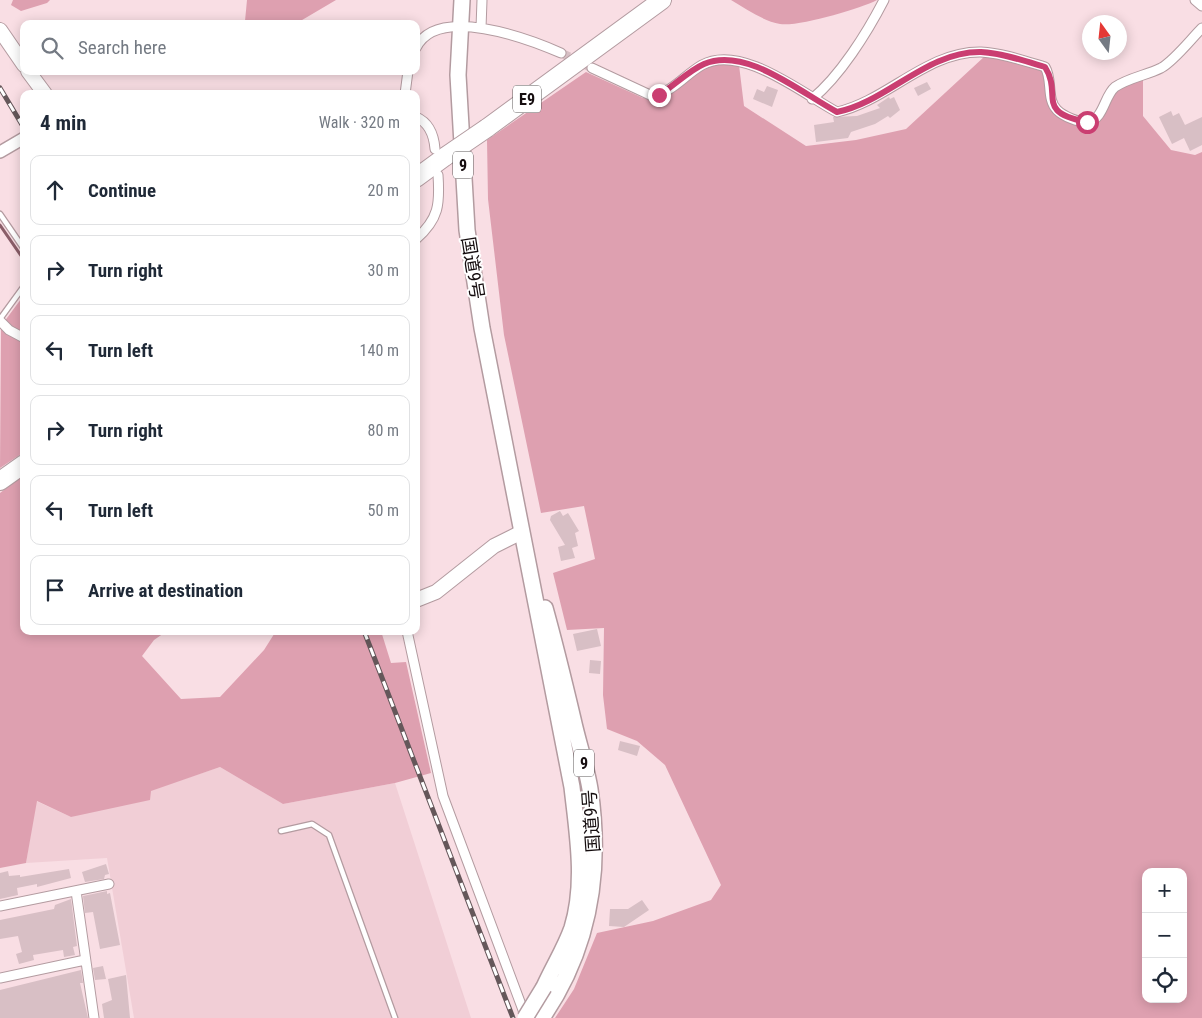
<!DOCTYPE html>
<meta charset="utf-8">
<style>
:root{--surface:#fff;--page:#f6f6f7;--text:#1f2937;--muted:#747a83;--line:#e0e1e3}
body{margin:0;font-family:"Roboto Condensed","Noto Sans JP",sans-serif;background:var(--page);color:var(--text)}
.controls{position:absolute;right:15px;bottom:15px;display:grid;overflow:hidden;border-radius:10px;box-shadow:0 2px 12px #0003}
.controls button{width:45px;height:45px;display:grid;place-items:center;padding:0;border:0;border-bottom:1px solid var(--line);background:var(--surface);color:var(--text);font:25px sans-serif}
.compass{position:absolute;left:1082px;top:15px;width:45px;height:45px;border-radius:50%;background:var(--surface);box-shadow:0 2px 12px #0003;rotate:345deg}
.stop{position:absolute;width:15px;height:15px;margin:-11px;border:4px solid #ca3e71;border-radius:50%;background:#fff}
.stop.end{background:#ca3e71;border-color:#fff;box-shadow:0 1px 5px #0008}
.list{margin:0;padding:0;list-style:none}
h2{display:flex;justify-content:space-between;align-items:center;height:65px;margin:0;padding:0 20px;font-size:21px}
h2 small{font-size:16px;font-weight:400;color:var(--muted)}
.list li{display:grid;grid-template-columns:32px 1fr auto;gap:15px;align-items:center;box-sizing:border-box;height:70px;margin:0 10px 10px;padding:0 10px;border:1px solid var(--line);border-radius:10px}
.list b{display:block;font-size:19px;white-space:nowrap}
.list em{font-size:16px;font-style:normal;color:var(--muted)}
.icon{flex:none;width:28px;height:28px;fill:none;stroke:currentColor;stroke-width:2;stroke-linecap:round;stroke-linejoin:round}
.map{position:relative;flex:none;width:1202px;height:1018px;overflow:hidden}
.search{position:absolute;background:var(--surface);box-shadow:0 2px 12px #0003;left:20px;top:20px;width:400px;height:55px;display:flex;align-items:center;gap:12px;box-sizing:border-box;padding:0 18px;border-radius:10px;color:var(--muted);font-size:19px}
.panel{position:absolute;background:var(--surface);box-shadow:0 2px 12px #0003;left:20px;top:90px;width:400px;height:545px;border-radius:10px}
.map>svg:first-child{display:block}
.built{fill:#f1ced6}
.green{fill:#dea0b0;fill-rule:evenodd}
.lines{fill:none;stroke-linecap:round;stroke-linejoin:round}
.stream{stroke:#8a5e69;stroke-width:3}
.building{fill:#d8bfc5}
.minor-tunnel{stroke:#d7bfc4;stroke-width:9;stroke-dasharray:9 4.5;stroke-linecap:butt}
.service-casing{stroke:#b39ba0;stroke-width:7}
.minor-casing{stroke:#b39ba0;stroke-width:11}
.tertiary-casing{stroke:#b39ba0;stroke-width:14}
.secondary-casing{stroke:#b39ba0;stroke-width:16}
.trunk-casing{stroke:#b39ba0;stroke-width:18}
.motorway-casing{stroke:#b39ba0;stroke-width:20}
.service{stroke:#fff;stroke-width:4.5}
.minor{stroke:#fff;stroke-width:9}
.tertiary{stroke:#fff;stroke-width:11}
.secondary{stroke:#fff;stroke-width:14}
.trunk{stroke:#fff;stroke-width:15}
.motorway{stroke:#fff;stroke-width:18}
.rail-casing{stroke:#65575a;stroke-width:5}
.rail{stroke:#fff;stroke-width:3;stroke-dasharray:9;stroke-linecap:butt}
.trunk-bridge-casing{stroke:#b39ba0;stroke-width:18;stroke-linecap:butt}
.motorway-bridge-casing{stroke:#b39ba0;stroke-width:20;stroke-linecap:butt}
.trunk-bridge{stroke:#fff;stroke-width:15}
.motorway-bridge{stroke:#fff;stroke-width:18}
.route{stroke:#ca3e71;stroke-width:6}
.labels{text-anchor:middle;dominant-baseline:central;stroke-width:4;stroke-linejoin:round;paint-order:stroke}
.shield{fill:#fff;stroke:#5b5657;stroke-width:1}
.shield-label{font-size:16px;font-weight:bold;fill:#150d0f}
.street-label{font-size:18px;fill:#150d0f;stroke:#fff}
</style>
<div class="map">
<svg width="1202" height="1018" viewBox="0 0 1202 1018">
<rect width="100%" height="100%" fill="#f9dee4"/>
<!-- built -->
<path class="built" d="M220,767l63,37 112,-21 76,235h-337l-27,-160 -81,5 10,-62 35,16z"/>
<!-- green -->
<path class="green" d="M13,0h37l-3,3 -26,8 -10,-6z
M247,0h89l-39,23 -45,1 -7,-3z
M731,0h146c-17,9 -79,27 -97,24 -17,-3 -34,-15 -49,-24z
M985,56l58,13c5,9 4,18 4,28 1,16 30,21 43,26l26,-34 27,-10v37l28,34 24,5 7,-3v866h-647l19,-29 23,-56 56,-12 58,-21 10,-15 -56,-120 -28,-24 -30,-12 -4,-34 1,-67 -37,2 -14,-57 42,-14 -11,-53 -43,7 -37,-178 -16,-136 -1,-59 99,-68 57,26 19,-2 34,-24 20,-9 23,2 5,41 62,40 50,-6 50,-11zM1146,872h37v127h-37z
M24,295v39l-8,-2 -12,-10z
M1,329l21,11 -2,10 4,7v95l-24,16z
M24,475v156h143l-13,9 -12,16 39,43 39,-2 44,-47 12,-19h105l10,32 15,-1 25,111 -36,10 -112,21 -63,-37 -69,24 -1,9 -79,17 -34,-16 -11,62 -26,5v-375z"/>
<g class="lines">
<!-- stream -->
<path class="stream" d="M0,225l24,35"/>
</g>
<!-- building -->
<path class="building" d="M927,82l4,7 -13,7 -4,-8z
M767,86l11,4 -6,17 -19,-8 4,-10 7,3z
M889,97l1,2 4,-2 6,13 -10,8 -2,-2 -13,8 -24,8 -3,6 -32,4 -2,-17 20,-3 -1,-5 24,-1 23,-8 -3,-3z
M1171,111l2,5 6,-3 6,12 17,-8v28l-12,6 -6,-13 -12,6 -13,-27z
M560,511l3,5 5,-3 11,18 -4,2 3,13 -6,2 3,10 -14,3 -3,-14 7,-2 -15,-25 1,-4z
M597,629l4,17 -24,5 -4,-17z
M590,660l11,1 -1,13 -11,-1z
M620,741l20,5 -3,10 -19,-6z
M106,864l3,10 -4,1 -1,4 -19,3 -3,-10z
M69,869l2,9 -34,9v-3l-20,4 1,7 -18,4v-26l8,-2 1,5 11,-1v2z
M107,891v3l3,-1 10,52 -20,4 -7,-37 -8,1 -2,-17z
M71,899l6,47 -4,1 2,8 -11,2 -1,-7 -30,5 1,5 -15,4 -3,-10 6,-2 -4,-16 -18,3v-19l54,-11 1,-4z
M642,900l7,10 -25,17 -15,-1 1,-17h18z
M103,966l3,13 -11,1 -2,-12z
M81,970l2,13h-3l8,35h-88v-28z
M126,975l4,43h-26l-2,-14 10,-4 -4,-21z"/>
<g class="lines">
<!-- minor-tunnel -->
<path class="minor-tunnel" d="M561,53l31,15"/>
<!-- service casing -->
<g class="service-casing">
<path id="service" d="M0,214l24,35
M0,319l24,-33
M24,346v9
M281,831l31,-7 17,11 66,183"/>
</g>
<!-- minor casing -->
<g class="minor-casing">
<path id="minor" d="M1195,0l7,6
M481,28l1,-28
M416,48c21,-44 113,-9 145,5
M592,68l58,27c21,0 34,-20 52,-30 39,-22 101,29 135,47 50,-11 90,-61 144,-60 21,1 44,9 64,15 8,13 1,32 12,43 6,6 22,13 31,12 16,-3 16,-26 27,-35 13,-9 32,-12 46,-19 13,-7 30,-29 41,-40
M405,94l3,-23
M812,99c28,-23 55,-66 72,-99
M416,117c14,6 18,19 19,32
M416,239c23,-20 24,-35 22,-64
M0,321l9,9 15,8
M407,631l36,165 83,222
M76,891l18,127
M0,906l109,-22
M0,978l85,-18"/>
</g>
<!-- tertiary casing -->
<g class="tertiary-casing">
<path id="tertiary" d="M0,152l24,-14"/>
</g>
<!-- secondary casing -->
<g class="secondary-casing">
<path id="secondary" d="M0,30l24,35
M28,71l17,23
M416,600l20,-8 58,-46 28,-14"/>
</g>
<!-- trunk casing -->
<g class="trunk-casing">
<path id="trunk" d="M462,0l-4,75 9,155 15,98 90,459c5,45 14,96 0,141 -7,20 -19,39 -28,59
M542,1018c47,-68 60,-147 48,-229 -4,-24 -12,-47 -17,-70 -9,-38 -18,-75 -28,-111"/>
</g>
<!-- motorway casing -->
<g class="motorway-casing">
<path id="motorway" d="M487,128l175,-128
M416,178l30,-22
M0,481l24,-17"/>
</g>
<!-- service -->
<use href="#service" class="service"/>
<!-- minor -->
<use href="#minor" class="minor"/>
<!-- tertiary -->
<use href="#tertiary" class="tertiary"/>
<!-- secondary -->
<use href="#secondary" class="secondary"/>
<!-- trunk -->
<use href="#trunk" class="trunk"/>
<!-- motorway -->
<use href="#motorway" class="motorway"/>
<!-- rail casing -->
<g class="rail-casing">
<path id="rail" d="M0,88l24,40
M364,631l149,387"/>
</g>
<!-- rail -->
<use href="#rail" class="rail"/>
<!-- trunk-bridge casing -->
<g class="trunk-bridge-casing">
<path id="trunk-bridge" d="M525,1018l19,-31"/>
</g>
<!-- motorway-bridge casing -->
<g class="motorway-bridge-casing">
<path id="motorway-bridge" d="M446,156l41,-28"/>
</g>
<!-- trunk-bridge -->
<use href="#trunk-bridge" class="trunk-bridge"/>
<!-- motorway-bridge -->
<use href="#motorway-bridge" class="motorway-bridge"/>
</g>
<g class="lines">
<!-- route -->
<path class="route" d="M659,95c15,-9 29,-24 45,-31 42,-18 97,29 133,48 50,-10 90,-61 144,-60 21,1 44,9 64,15 18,28 -11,45 42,55"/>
</g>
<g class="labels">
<!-- shield labels -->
<g class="shield">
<rect x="513" y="85.5" width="28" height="27" rx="4"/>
<rect x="453" y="151.5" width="20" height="27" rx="4"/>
<rect x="574" y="749.5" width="20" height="27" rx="4"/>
</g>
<g class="shield-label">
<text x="527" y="99">E9</text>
<text x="463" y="165">9</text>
<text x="584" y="763">9</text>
</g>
<!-- street labels -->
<g class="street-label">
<text transform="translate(473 268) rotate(81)">国道9号</text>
<text transform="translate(591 821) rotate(-94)">国道9号</text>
</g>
</g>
</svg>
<div class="controls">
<button>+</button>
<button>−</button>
<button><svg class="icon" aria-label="locate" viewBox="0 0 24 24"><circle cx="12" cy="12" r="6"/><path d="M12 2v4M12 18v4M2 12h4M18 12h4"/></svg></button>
</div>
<svg class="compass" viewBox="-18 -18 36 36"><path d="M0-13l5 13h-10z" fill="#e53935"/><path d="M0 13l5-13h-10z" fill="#747a83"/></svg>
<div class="stop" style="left:1087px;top:122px"></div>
<div class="stop end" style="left:659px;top:95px"></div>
<div class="search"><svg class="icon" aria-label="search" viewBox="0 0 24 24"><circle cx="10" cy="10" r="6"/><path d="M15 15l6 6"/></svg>Search here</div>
<section class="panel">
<h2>4 min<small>Walk · 320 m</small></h2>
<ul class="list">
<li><svg class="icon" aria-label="ahead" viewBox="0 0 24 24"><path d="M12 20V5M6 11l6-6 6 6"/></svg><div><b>Continue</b></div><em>20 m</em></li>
<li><svg class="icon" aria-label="right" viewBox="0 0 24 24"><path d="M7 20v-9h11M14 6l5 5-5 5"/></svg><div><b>Turn right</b></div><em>30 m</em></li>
<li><svg class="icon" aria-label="left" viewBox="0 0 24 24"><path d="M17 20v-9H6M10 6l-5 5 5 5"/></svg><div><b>Turn left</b></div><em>140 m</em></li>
<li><svg class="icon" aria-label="right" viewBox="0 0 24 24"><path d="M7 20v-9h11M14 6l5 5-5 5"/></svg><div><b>Turn right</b></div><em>80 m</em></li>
<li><svg class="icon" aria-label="left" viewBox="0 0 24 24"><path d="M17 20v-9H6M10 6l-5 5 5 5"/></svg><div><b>Turn left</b></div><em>50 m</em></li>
<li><svg class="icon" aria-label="arrive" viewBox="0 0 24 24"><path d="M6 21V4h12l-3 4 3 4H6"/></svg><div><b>Arrive at destination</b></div></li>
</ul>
</section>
</div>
